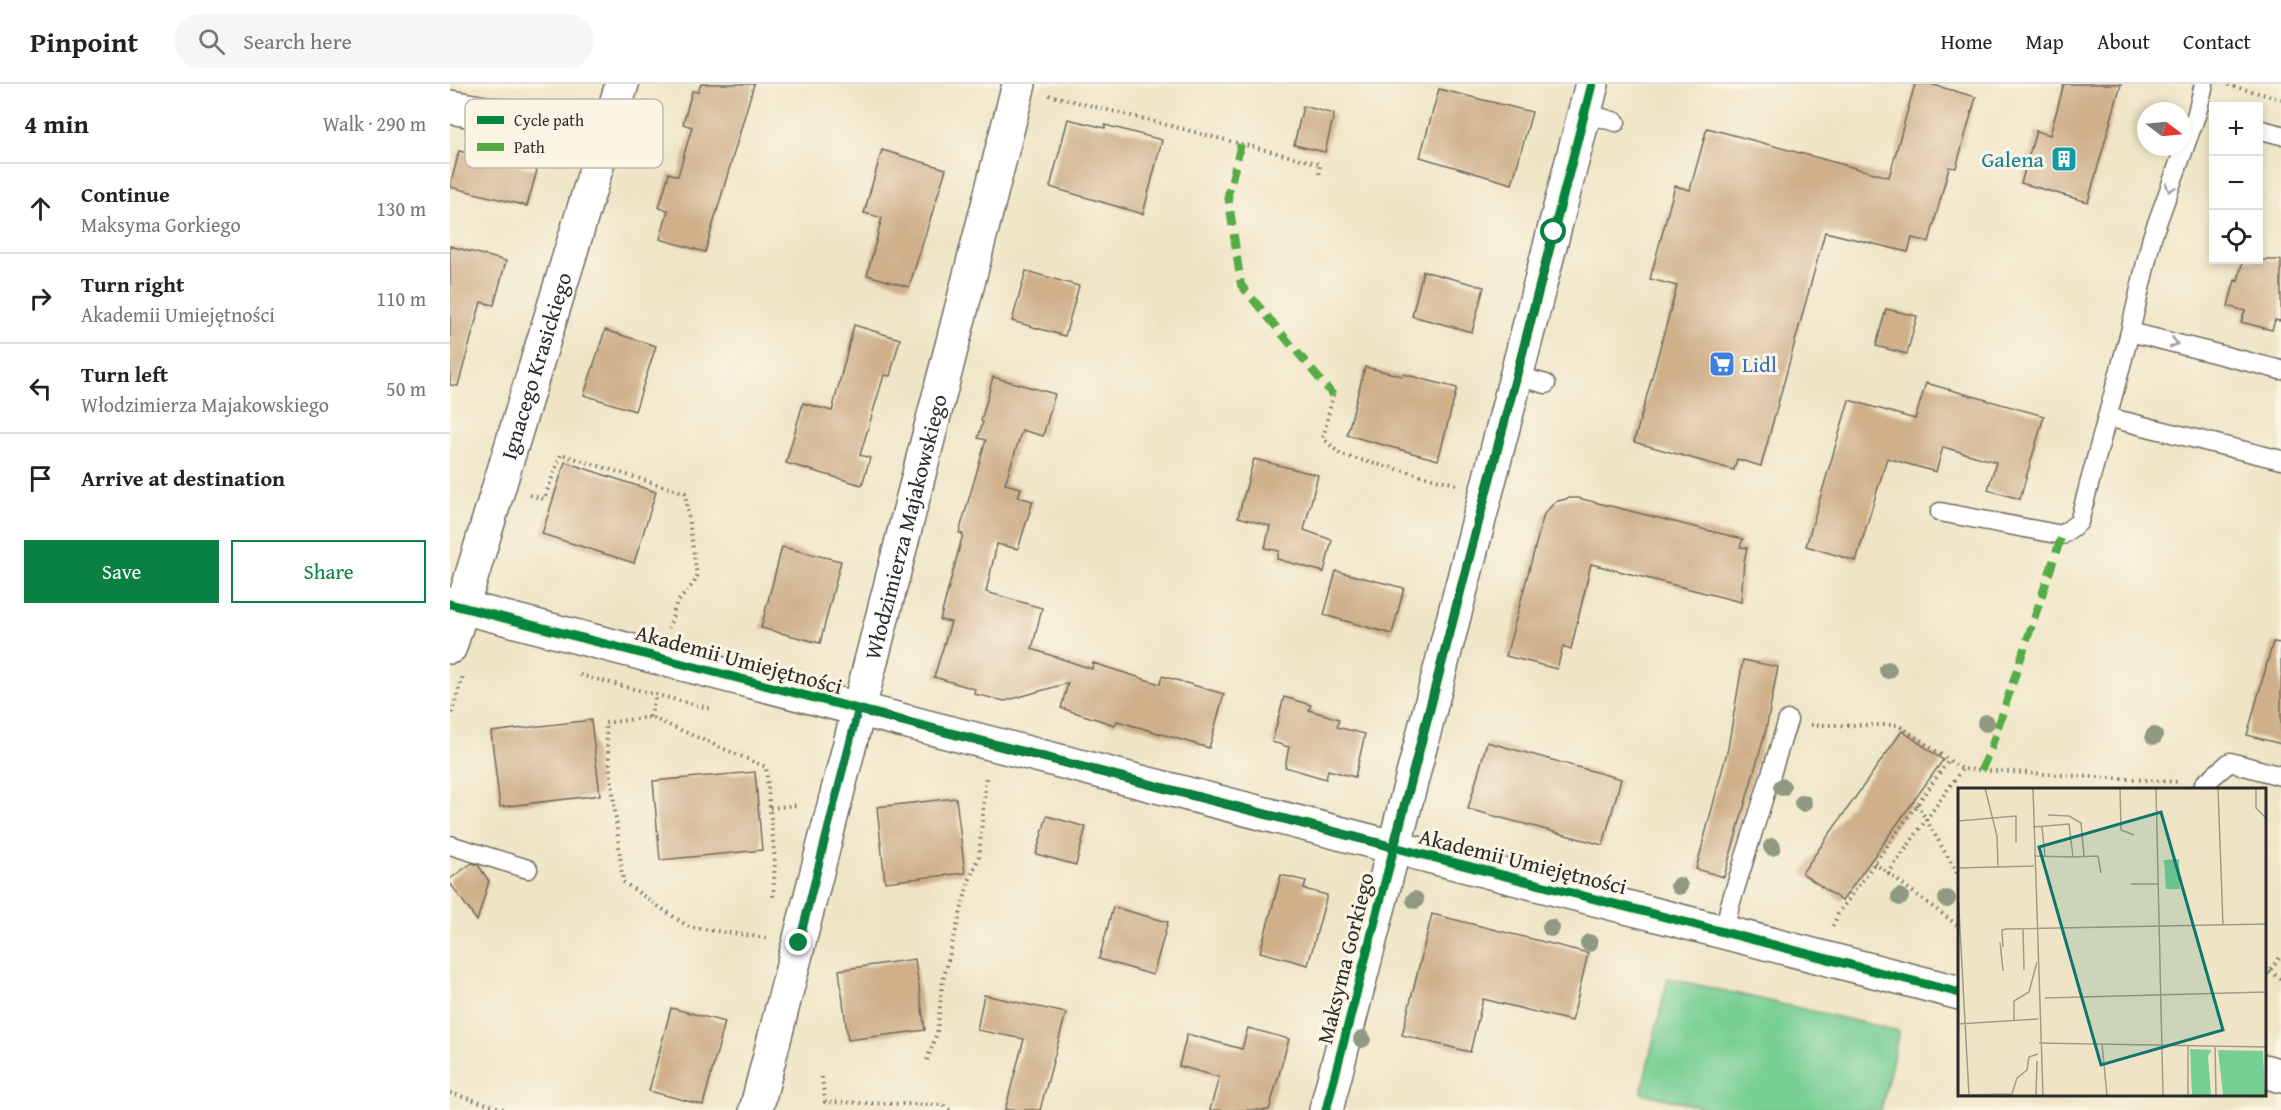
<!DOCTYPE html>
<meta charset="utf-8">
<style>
:root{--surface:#fff;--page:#f6f6f6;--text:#222;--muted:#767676;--line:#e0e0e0;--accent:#0b8043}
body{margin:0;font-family:"Gentium Book Plus",serif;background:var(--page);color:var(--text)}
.controls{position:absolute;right:18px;top:18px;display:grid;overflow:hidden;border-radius:0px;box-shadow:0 3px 9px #0003}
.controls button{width:54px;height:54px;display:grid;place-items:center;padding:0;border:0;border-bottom:2px solid var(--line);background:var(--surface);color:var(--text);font:30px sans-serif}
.compass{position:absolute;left:1687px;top:18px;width:54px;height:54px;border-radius:50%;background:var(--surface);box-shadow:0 3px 9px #0003;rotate:106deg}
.stop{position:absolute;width:18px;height:18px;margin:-14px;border:4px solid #0b8043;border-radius:50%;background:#fff}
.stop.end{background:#0b8043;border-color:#fff;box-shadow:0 2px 6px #0008}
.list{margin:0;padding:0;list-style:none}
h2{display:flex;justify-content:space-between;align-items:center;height:78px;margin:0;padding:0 24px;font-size:26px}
h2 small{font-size:20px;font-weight:400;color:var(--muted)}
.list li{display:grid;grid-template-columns:39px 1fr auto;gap:18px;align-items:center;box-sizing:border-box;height:90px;padding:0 24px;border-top:2px solid var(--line)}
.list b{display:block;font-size:22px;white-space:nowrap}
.list p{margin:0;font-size:20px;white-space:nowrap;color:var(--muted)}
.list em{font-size:20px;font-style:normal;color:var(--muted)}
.actions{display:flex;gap:12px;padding:18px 24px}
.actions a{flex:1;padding:14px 0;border:2px solid var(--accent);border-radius:0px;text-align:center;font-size:21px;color:var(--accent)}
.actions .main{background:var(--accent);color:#fff}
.icon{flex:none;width:33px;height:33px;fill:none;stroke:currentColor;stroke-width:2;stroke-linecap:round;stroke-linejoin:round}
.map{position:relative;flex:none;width:1831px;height:1026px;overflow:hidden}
header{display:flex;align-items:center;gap:36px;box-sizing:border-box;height:84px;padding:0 30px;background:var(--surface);border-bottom:2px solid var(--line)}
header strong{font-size:28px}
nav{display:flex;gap:33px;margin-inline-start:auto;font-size:21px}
.search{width:420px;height:54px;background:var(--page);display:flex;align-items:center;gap:15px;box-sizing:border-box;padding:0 21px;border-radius:33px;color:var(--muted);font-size:22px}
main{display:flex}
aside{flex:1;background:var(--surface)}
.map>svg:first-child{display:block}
.green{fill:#77cf94;stroke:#517d60;stroke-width:1.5}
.building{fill:#cfb08b}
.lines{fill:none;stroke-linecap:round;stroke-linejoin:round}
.lane-casing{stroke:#706c61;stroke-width:21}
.street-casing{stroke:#706c61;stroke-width:36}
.path{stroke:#706c61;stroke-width:4;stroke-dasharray:1.5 4.5;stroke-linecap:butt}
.lane{stroke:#fff;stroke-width:18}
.street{stroke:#fff;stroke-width:33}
.quiet{stroke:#54ab44;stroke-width:8;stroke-dasharray:15 8;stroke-linecap:butt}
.cycleway-casing{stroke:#fcf5e5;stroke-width:13}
.cycleway{stroke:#00873e;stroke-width:9}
.tree{fill:#909a82}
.oneway{stroke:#a0a0a0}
.route{stroke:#0b8043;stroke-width:8}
.labels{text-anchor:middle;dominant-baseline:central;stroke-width:6;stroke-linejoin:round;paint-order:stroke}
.culture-label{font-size:22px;fill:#0d838f;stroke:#fcf5e5;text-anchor:end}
.shop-label{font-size:22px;fill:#366cbe;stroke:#fcf5e5;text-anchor:start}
.street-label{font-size:22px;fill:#2b2b2b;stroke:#fcf5e5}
.inset-road{fill:none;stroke:#a19b88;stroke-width:1.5}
.view{fill:#0f766e;fill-opacity:0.15;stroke:#0f766e;stroke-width:3}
.inset-edge{fill:none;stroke:#2b2b2b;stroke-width:3}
.key{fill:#fcf5e5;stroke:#bdb8ad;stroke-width:1.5}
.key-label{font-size:16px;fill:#2b2b2b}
</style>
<header>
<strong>Pinpoint</strong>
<div class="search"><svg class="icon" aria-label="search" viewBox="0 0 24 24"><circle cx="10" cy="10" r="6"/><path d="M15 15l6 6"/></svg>Search here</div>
<nav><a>Home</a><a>Map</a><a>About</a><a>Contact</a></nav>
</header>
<main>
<aside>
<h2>4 min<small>Walk · 290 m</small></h2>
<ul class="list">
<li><svg class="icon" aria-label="ahead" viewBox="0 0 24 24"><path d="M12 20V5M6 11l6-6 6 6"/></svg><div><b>Continue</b><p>Maksyma Gorkiego</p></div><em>130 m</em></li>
<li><svg class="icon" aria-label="right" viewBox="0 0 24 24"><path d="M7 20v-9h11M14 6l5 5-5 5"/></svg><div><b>Turn right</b><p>Akademii Umiejętności</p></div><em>110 m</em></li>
<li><svg class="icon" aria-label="left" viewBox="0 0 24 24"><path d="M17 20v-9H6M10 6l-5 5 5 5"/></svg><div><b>Turn left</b><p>Włodzimierza Majakowskiego</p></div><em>50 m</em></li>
<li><svg class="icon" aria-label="arrive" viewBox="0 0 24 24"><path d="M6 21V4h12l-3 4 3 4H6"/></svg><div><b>Arrive at destination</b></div></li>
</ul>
<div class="actions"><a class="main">Save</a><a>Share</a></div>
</aside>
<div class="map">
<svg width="1831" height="1026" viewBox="0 0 1831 1026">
<rect width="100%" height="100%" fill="#fcf5e5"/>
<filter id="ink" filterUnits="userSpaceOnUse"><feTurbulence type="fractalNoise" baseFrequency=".0167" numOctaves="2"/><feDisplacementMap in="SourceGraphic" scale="12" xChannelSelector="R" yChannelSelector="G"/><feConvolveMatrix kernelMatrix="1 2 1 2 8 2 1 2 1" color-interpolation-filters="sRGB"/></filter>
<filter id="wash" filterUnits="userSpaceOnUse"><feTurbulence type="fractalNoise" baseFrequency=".008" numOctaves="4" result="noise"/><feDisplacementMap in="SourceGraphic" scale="24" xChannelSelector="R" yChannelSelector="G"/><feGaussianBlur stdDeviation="1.35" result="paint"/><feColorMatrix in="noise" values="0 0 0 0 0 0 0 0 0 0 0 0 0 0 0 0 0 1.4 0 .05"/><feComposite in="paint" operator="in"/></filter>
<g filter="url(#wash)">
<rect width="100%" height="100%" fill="#efe5c6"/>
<!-- green -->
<path class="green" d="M1218,894l231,53 -18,79h-168l-72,-17z"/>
<g id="blocks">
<!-- building -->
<path class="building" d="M251,0h53l-49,168 -45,-13 8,-29 -9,-2 10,-35 9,3 14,-49 -9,-3 9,-33 6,1z
M1465,0h15l46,13 -20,71 -7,-1 -20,75 -17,-4 -4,14 -83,-20 -64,234 -24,-7 -3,11 -100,-28 43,-156 -27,-7 25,-93 15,4 17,-62 182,49z
M1614,0h57l-33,118 -67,-19 15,-52 14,4z
M989,5l93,23 -20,72 -92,-27z
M853,22l31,8 -9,38 -31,-7z
M618,35l37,9v-3l57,15 -19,74 -93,-27z
M432,66l64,19 -37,118 -42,-12 15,-57 -18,-5z
M9,67l78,19 -10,36 -77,-19z
M0,162l56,15 -12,44 -13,-3 -23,84 -8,-1z
M1793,176h38v61l-6,-1 -3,10 -31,-8 4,-11 -17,-5 7,-26 3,1z
M576,187l53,15 -14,50 -53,-15z
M973,187l61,16 -12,45 -60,-16z
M1436,225l31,7 -10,38 -31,-8z
M404,241l46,14 -10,37 -6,-1 -24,80 10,3 -8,27 -76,-22 17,-60 29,8z
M155,246l51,16 -21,65 -51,-16z
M915,283l37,9 1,-2 54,14 -19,72 -91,-25z
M543,293l62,17 -12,42 -21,-6 -17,54 16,4 -3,9 15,4 -15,48 -21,-5 -11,48 56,16 -10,41 60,20 1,-6 67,21 2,-8 62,18 -15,54 -92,-27 -2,4 -54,-17 7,-25 -63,18 -31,-7 1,-5 -41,-12 17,-55 -11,-2 23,-86 -4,-1 27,-93 -8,-2 5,-16 -2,-1z
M1476,299l118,33 -24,83 -32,-9 8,-28 -53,-15 -7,25 -49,-14 -31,103 -50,-15 43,-146 66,19z
M804,375l64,16 -14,55 28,10 -8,32 -47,-13 2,-8 -14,-3 5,-22 -32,-9z
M115,378l91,30 -22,71 -92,-29z
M1119,414h9l165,41 -3,8 7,1 -3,13 -3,41 -150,-38 -20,85 -8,-3 -6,23 -51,-13 38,-142 11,-12z
M332,463l59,14 -21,82 -59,-15z
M886,487l68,17 -12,46 -68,-19z
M1823,558l8,1v101l-34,-9z
M1293,576l35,7 -12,63 -42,147 -28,-8 32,-121z
M834,613l27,8 -2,5 30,9 -2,8 28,7 -10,43 -27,-7 -2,9 -41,-12 4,-20 -17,-5z
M141,636l9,75 -100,12 -9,-75z
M1452,647l41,29 -101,141 -40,-28z
M1037,658l134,37 -18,66 -135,-36z
M305,688l7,78 -102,10 -7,-79z
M506,714l9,75 -80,9 -8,-75z
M597,732l39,11 -10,38 -40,-11z
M22,779l6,2 11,16 -12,40 -27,-38v-4z
M831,791l25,6 -2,8 23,6 -19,70 -48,-13z
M663,823l55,15 -15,53 -54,-16z
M982,830l156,39 -16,68 -89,-22 -13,53 -68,-17z
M465,875l10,71 -77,10 -9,-70z
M534,911l82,18 -26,97h-35l19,-71 -47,-9z
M221,924l54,14 -22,83 -54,-14z
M798,944l41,11 -20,71h-59l9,-33 -40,-11 8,-32 55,15z"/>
</g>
</g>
<g filter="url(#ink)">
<use href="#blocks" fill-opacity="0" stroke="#706c61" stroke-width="1.5"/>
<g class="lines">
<!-- lane casing -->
<g class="lane-casing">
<path id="lane" d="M1754,0l-7,29 -45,124 -22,95 151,38
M1135,29l31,9
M1808,45l23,6
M1066,292l30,8
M1657,333l174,43
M1490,428l122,23 17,-13 51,-190
M1753,705l1,-5 26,-22 51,14
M0,761l78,24
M1274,848l6,-27 58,-185"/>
</g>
<!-- street casing -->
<g class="street-casing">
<g id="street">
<path d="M0,23l157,27"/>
<path d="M0,520l1510,389"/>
<path id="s1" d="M0,563l172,-563"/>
<path d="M1814,987l17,5"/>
<path id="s2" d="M306,1026l263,-1026"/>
<path d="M876,1026l266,-1026"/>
</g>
</g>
<!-- path -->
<path class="path" d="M1778,1l53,14
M599,11l271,69 -1,11
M883,311l-10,43 18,17 115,29
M80,411l14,4 17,-45 124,39 12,83 -3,7 -18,21 -7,24
M130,591l132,34
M200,633l6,-22
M0,635l13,-43
M1361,641h87l64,44 217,13
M1467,720l43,74
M320,724l29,-3
M1424,779l86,64
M1438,790l74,-105
M1383,842l5,-12 111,-154
M316,854l-77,-11 -66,-45 -18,-159 45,-6 116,50 9,94 -2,38
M1820,887l11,8
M1814,895l17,-24
M477,976l10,-27 6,-53 25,-96 11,-28 7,-79
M372,993l3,25 118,3 7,5
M0,1009l57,17"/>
<!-- lane -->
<use href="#lane" class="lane"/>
<!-- street -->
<use href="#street" class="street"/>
<!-- quiet -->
<path class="quiet" d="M791,60l-13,51 13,90 92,110
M1531,686l9,-19 72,-216"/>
<!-- cycleway casing -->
<g class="cycleway-casing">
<path id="cycleway" d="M0,520l1510,389
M876,1026l266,-1026"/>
</g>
<!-- cycleway -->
<use href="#cycleway" class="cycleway"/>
</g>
<!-- trees -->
<g class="tree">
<circle cx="1438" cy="586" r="9"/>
<circle cx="1536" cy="639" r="9"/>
<circle cx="1704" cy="652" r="9"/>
<circle cx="1332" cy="703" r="9"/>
<circle cx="1353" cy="719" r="9"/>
<circle cx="1322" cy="763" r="9"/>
<circle cx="1229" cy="802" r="9"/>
<circle cx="1450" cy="813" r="9"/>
<circle cx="1497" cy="815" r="9"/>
<circle cx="965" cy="816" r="9"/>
<circle cx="1101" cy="844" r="9"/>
<circle cx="1139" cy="859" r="9"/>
<circle cx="912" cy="955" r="9"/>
</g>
<!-- one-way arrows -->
<defs><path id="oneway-chevron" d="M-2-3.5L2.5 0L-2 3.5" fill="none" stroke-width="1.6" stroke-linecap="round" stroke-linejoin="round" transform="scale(1.5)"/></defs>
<g class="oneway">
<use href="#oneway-chevron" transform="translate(1720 104) rotate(110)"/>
<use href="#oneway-chevron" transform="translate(1724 259) rotate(14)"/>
</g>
</g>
<g class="lines" filter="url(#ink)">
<!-- route -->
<path class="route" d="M349,859l59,-233 535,137 161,-615"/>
</g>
<!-- icons -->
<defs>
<g id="building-square" transform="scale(1.35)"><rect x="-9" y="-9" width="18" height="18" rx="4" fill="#0f9aa8" stroke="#fcf5e5"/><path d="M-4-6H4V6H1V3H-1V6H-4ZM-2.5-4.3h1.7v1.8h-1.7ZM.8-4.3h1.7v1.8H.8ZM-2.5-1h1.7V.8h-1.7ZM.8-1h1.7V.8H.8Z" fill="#fff"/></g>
<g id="supermarket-square" transform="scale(1.35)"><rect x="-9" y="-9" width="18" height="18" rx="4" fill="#3f7fe0" stroke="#fcf5e5"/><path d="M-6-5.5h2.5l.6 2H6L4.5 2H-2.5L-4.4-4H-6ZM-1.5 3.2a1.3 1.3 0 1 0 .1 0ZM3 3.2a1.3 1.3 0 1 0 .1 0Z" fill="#fff"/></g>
</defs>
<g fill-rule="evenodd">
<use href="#building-square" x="1614" y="75"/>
<use href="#supermarket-square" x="1272" y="280"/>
</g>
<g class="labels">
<!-- culture labels -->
<g class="culture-label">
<text x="1594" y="75">Galena</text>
</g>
<!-- shop labels -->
<g class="shop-label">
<text x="1292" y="280">Lidl</text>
</g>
<!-- street labels -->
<g class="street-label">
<text stroke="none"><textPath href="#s1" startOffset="294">Ignacego Krasickiego</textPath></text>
<text stroke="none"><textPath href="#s2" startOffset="602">Włodzimierza Majakowskiego</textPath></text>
<text transform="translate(289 575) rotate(15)">Akademii Umiejętności</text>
<text transform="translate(1073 777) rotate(14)">Akademii Umiejętności</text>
<text transform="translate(895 874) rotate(-76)">Maksyma Gorkiego</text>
</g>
</g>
<!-- overview -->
<g transform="translate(1508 704)">
<rect width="308" height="308" fill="#efe5c6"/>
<path d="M221,71l1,30h-14l-2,-29zM232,261l22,1 -4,6 3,39h-19zM260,262l45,1 2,44h-42z" fill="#77cf94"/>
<path class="inset-road" d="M27,0l12,48 1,31M75,0l10,307M162,0l1,42 13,5M198,0l7,307M260,0l5,137M298,0v20l10,10M90,27l21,1 12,7 3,33M0,33l58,-5v27M75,39l36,-3 4,33 -39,-1M84,39l3,29M115,69l25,-1 3,17M0,80l76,-2M173,96h28M0,104l11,203M65,141l1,41M42,154l3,29M45,159l-1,-17 4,-1 260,-5M87,210l221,-6M56,233v-20l15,-9 8,-30M0,236l80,-5M81,255l227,4M144,256l5,51M257,258l1,49M0,307l54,-1 5,-16 10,-8 2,-13 9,-3M78,307l1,-34M230,307v-49"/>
<path class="view" d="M203,24l62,218 -122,35 -62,-218z"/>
<rect width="308" height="308" class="inset-edge"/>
</g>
<!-- legend -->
<rect x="15" y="15" width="198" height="69" rx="9" class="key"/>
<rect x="27" y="32" width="27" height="8" fill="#00873e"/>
<rect x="27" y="59" width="27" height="8" fill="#54ab44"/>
<g class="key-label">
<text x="64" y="42">Cycle path</text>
<text x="64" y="69">Path</text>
</g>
</svg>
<div class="controls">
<button>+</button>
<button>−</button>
<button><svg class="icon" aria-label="locate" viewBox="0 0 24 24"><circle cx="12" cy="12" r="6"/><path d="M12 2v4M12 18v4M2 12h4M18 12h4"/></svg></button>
</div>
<svg class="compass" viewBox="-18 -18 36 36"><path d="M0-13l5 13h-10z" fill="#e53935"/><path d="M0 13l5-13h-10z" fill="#767676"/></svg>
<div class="stop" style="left:1104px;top:148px"></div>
<div class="stop end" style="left:349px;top:859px"></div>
</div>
</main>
